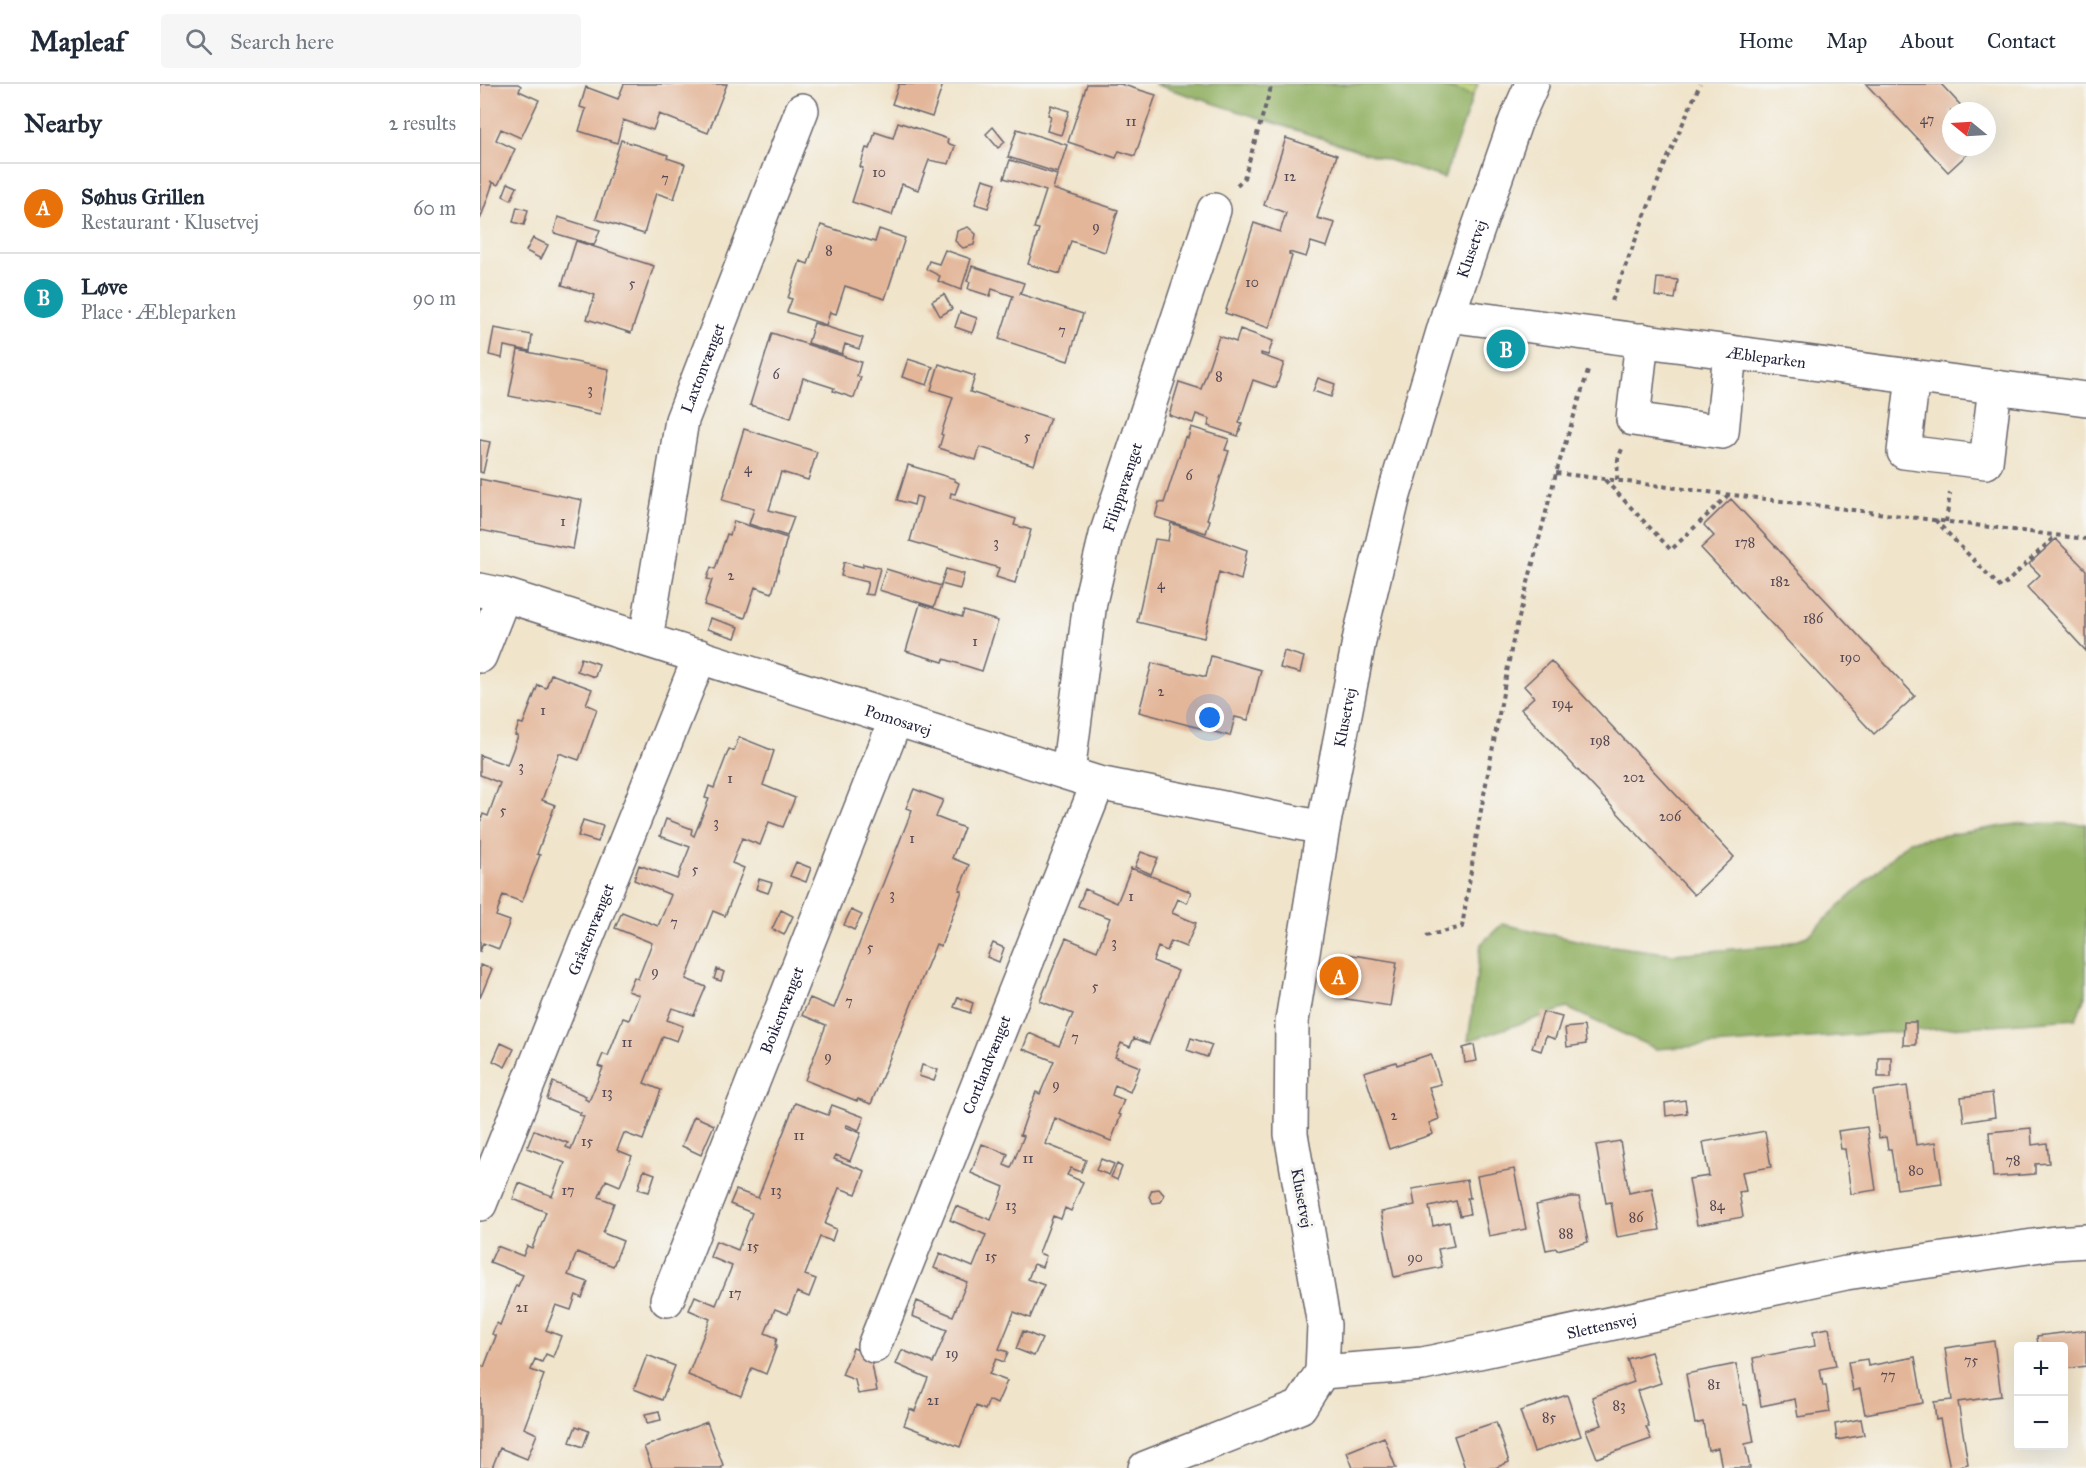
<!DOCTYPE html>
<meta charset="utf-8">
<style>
:root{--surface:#fff;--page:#f6f6f7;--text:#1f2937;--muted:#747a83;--line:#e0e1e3;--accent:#d1495b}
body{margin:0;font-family:"IM FELL Great Primer",serif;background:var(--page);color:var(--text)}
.controls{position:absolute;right:18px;bottom:18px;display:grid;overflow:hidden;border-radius:6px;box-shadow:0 6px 24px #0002}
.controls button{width:54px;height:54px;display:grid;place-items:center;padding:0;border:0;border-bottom:2px solid var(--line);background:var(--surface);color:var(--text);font:30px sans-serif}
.compass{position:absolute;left:1462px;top:18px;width:54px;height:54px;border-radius:50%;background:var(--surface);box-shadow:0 6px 24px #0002;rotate:288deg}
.you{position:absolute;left:730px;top:634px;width:21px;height:21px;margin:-15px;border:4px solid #fff;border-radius:50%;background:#1a73e8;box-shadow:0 0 0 9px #1a73e833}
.badge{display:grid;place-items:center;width:39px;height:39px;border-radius:50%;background:var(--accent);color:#fff;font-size:20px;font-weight:700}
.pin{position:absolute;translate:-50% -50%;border:3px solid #fff;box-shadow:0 2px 6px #0006}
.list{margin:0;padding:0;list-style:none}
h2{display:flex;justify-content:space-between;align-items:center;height:78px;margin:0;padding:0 24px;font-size:26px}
h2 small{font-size:20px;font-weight:400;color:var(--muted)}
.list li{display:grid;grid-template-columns:39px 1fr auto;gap:18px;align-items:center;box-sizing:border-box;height:90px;padding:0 24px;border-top:2px solid var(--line)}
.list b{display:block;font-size:22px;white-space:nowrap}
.list p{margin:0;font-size:20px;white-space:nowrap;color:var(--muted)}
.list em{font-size:20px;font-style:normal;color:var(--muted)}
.icon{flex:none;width:33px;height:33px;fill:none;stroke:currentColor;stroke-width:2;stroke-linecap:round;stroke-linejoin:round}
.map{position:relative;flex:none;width:1606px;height:1384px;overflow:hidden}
header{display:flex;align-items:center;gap:36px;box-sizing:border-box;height:84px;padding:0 30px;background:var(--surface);border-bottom:2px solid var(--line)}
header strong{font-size:28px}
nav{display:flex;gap:33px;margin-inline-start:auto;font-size:21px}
.search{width:420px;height:54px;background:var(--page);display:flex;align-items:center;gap:15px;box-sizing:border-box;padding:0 21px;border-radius:6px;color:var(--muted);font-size:22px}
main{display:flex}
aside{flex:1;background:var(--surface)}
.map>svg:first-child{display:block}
.green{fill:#b8ce72;stroke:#6d7856;stroke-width:1.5}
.forest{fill:#92b164;stroke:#5a6a50;stroke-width:1.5}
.building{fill:#e3b699}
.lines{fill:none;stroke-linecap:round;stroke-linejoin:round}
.minor-casing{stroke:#6a666d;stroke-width:36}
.path{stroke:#6a666d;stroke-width:4;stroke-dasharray:4.5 4.5;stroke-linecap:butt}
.minor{stroke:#fff;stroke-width:33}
.labels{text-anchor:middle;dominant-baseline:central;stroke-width:6;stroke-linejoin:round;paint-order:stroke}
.number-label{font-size:14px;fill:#524752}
.street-label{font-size:16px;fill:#22223b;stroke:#f6f6f2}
</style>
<header>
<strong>Mapleaf</strong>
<div class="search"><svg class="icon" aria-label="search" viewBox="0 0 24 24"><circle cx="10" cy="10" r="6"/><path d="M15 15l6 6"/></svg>Search here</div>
<nav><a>Home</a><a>Map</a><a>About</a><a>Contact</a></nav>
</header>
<main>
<aside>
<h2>Nearby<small>2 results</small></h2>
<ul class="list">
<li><span class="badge" style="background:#e8710a">A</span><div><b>Søhus Grillen</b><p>Restaurant · Klusetvej</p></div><em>60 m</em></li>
<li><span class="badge" style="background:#0f9aa8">B</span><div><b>Løve</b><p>Place · Æbleparken</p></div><em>90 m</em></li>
</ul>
</aside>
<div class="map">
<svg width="1606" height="1384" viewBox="0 0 1606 1384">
<rect width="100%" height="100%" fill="#f6f6f2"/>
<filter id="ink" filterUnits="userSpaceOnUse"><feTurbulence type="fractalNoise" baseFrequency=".0167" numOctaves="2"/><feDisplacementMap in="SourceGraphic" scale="12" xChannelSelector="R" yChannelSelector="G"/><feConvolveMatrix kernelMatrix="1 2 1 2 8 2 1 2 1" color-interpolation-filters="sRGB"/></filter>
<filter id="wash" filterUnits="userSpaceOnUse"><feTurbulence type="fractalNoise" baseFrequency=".008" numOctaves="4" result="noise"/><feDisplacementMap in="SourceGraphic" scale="24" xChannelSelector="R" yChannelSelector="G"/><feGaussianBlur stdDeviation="1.35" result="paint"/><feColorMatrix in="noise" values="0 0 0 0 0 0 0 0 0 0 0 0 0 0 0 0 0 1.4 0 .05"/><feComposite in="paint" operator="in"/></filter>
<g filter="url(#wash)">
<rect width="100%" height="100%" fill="#f0e4ca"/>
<!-- green -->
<path class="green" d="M955,0h43l-5,12z"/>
<!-- forest -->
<path class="forest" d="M674,0h281l38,12 -29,82z
M1542,739l64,1v170l-10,25 -420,30 -89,-41 -99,33 13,-97 21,-20 88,19 84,11 108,-9 25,-9 102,-95z"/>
<g id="blocks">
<!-- building -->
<path class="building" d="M0,0h38l3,2 -2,5 20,9 -18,38 -20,-9 -5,11 19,9 -17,36 -8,-4 3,2 -13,37z
M144,0h103l-19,49 -49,-19 -6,16 -30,-10 -6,23 -38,-12 7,-22 -6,-2 6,-20 32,12z
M419,0h44l-11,33 -40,-13z
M607,0h33l36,11 -21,61 -16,-5 -3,7 -48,-16z
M1386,0h75l25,27h-15v36h24l-27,25z
M571,21l18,6 -8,24 -14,-4 4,-15 -3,-1z
M418,38l50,17 -1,4 8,3 -6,18 -20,-4 -11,30 -16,-6 -10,31 -40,-13 11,-34 -3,-1 6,-19 4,1 5,-17 18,6z
M513,43l12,15 -7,6 -12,-14z
M537,45l50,16 -9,28 -50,-16z
M806,54l51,17 -20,63 18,5 -8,24 -16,-5 -5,15 -17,-5v2l3,2 -23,72 -44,-15 29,-90 26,9 6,-19 -22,-8z
M141,56l47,15 -1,3 18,6 -11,35 -18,-6 -12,41 -48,-15z
M530,76l47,15 -4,14 65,21 -13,42 -34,-11 -11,33 -32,-10 11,-35 -5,-1 12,-37 -42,-13z
M503,95l13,4 -8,25 -13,-4z
M28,99l9,4 -6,13 -8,-4z
M37,123l11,3 -4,15 -11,-3z
M78,133l42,13 -6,15 -40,-12z
M341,141l54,17 4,-13 26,9 -20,61 -40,-13 -9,28 -6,-2 -4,13 -39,-13 5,-13 -4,-1 12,-37 8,3z
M488,143l8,7 -2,11 -11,3 -8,-7 2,-10z
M53,154l15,7 -7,14 -15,-8z
M96,157l78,25 -23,67 -44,-14 8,-24 -33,-10z
M465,166l26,9 -10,31 -23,-9 2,-5 -14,-7 3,-8 10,3z
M492,182l52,17 -4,11 63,20 -15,47 -69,-22 14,-43 -21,-7 -2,7 -22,-7 2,-7 -3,-1z
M1177,194l21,2 -3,19 -20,-3z
M464,210l8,15 -12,7 -8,-15z
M480,228l17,6 -5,15 -17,-6z
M334,239l49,15 -4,11 -14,-5 -3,10 -34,-11z
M14,244l38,7 -2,16 -26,-5 -2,12 -13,-3z
M760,245l33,12 -5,14 -7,-2v2l23,8 -8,25 -23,-8 -14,43 3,1 -4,12 -30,-10 2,-7 -14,-5 -3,9 -24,-8 10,-33 22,7 18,-53 17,6z
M292,249l89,29 -4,14 4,1 -7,21 -21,-7 1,-3 -31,-10 -12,40 -41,-13z
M38,266l91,19 -9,45 -91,-18z
M428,275l25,8 -6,18 -25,-8z
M459,280l36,12 -5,16 80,26 -16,47 -54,-18 -4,13 -37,-12 4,-13 -2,-1 12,-37 -22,-7z
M838,294l17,6 -4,13 -18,-6z
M711,343l38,12 -4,11 4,1 -22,68 3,1 -4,13 -51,-16 4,-15 5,1 21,-66 3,1z
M264,345l73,23 -9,28 -27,-8 -12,38 25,7 -7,19 -38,-12 5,-15 -32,-9z
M0,356l10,2 -7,31 -3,-1z
M428,381l47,14v2l4,2 -4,11 -4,-1 -1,5 66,21 -2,6 17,5 -16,53 -19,-6 3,-9 -89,-27 12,-43 -6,-2 -2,9 -17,-5z
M0,395l102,21 -9,49 -93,-19z
M1251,415l184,197 -41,38 -173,-186 13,-12 -10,-11z
M254,437l53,17 -15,55 -17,-6 -10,31 -41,-13 8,-25 -5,-1 4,-12 4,2 12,-35 3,1z
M691,439l76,27 -6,30 -22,-8 -15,66 -67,-16 18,-83 13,2z
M1576,455l30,31v81l-59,-64 13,-12 -11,-11z
M364,478l19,5v-3l17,4 -7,27 -8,-1 3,-12 -27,-6z
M406,485l55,17 -7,21 -55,-17z
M466,485l18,5 -4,15 -19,-5z
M440,520l42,13 2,-6 34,10 -16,50 -38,-12 -1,3 -37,-11z
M230,534l29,9 -4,11 -28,-9z
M804,567l20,6 -4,16 -20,-5z
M731,572l50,14 -13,50 -13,-3 -5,19 -91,-24 13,-49 54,14z
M101,574l18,6 -4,13 -18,-6z
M1071,577l183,196 -40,38 -173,-186 13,-12 -10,-11z
M71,590l41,15 -6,15 11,5 -18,51 -20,-7 -17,47 13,5 -18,49 3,1 -18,47 -19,-7 -7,21 14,5 -11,28 -16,-6 -3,9v-129l3,-9 5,2 12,-33 -20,-8v-20l27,10 11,-29 -3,-1 4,-12 4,1 15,-39 8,3z
M259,653l35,14 -11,34 32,13 -12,29 -14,-5 -9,23 -18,-7 -10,25 12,5 -19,48 -12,-5 -27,68 20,8 -12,28 -22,-7 -5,12 16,6 -6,15 -14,-5 -19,47 17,7 -18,50 -19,-7 -7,17 15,6 -12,30 -14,-6 -7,17 15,6 -11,30 20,8 -10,25 -36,-14 -9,23 20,7 -6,16 -6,-3 -5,15 -15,-5 -10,25 15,6 -8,21 -7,-3 -4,8 -7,-3 -4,11 13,5 -20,53 13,6 -10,25 -27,-11 -8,20h-12v-103l4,2 12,-31 -4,-2 5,-11 3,2 16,-40 2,1 5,-11 -33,-13 7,-16 26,10 4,-10 5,2 14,-36 -33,-13 6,-16 33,13 13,-33 -38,-15 7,-18 34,13 -2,4 5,2 13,-33 -5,-1 2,-2 -34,-14 6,-17 33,14 -1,3 4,2 14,-33 -5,-2 5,-12 5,2 15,-38 6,2 10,-25 -11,-4 6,-14 4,2 14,-36 -37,-15 7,-16 36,14 13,-31 -37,-15 5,-15 38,14 13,-32 -30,-11 6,-17 26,10 -1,5 3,2 15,-37 -4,-1 4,-12 5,2 15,-39 5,2z
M434,705l29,11 -7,17 28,11 -12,30 17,7 -10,25 3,1 -21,55 -5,-2 -65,160 -13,-5 -1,2 -52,-21 21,-55 -24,-10 8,-17 24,10 78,-198 -6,-2z
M103,736l20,6 -5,16 -20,-6z
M661,768l17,6 -7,16 -16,-7z
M316,778l15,6 -5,14 -16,-6z
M651,784l60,24 -4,11 -9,-4 -6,14 24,10 -10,24 -15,-6 -4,10 -9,-4 -5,14 25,10 -29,73 -15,-6 -4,9 -9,-4 -6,14 25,10 -10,25 -15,-7 -3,10 12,5 -6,14 3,1 -10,26 -56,-23 -9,26 40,16 -5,12 -10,-4 -4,7 16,7 -12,29 -6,-3 -4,11 -8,-3 -14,37 7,3 -4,11 -8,-3 -6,15 16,6 -14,33 -16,-6 -15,37 9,3 -4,10 -8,-3 -7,15 18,7 -10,23 -8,-4 -4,10 -9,-4 -16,41 -56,-22 6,-16 5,2 13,-33 -32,-14 6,-14 31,13 14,-33 -35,-14 5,-15 36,15 14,-34 -33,-14 6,-15 33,14 13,-32 -36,-15 6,-14 35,14 13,-33 -33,-14 11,-29 26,10 -4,11 7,3 13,-32 -4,-1 9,-26 7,-17 4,2 14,-33 -31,-12 6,-16 30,13 14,-32 -33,-13 19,-47 7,-16 31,13 13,-33 -32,-12 7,-17 32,14z
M279,795l13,4 -4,10 -12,-4z
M301,826l12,6 -9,19 -12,-6z
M371,826l11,5 -8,15 -10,-5z
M513,859l11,5 -5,14 -12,-5z
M861,869l56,9 -7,44 -56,-9z
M0,881l12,4 -12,29z
M237,885l7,3 -3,9 -7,-2z
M478,913l15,6 -3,10 -16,-6z
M1063,928l19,5 -7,22 -9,-3 -5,15 -9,-3z
M1424,938h12v23h-13z
M1104,942l2,18 -19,3 -2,-19z
M711,954l21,7 -5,12 -20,-7z
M21,959l13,6 -9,18 -12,-6z
M994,961l3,16 -12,2 -2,-15z
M951,970l10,30 -12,3 10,32 -10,4 4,11 -44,15 -25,-77 32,-10 1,3z
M1398,973h13v20h-13z
M442,981l16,5 -4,11 -15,-5z
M1427,1002l9,59 20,-3 6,41 -45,6 -6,-40h-3l-2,-12 -7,1 -6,-47z
M1512,1009l3,24 -31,5 -3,-25z
M1205,1016l2,13 -21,3 -1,-13z
M315,1019l33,12 4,-10 32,12 -5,13 -12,-5 -1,2 15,6 -11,28 -14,-6 -2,4 31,12 -9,23 -17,-6 -14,36 11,5 -4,12 -12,-4 -15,38 11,4 -7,18 -12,-5 -9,22 -13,-5 -10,24 12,5 -2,7h2l-11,29 -14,-6 -11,28 -53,-21 22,-56 -21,-9 6,-14 21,9 16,-39 -22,-9 6,-16 22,9 14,-37 -22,-9 6,-14 22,8z
M214,1032l20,9 -13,30 -19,-9z
M1387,1043l9,63 -25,4 -6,-45h-4l-3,-18z
M1551,1044l1,17 15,-2 2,20 -14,1v10l-42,3 -4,-45z
M1285,1047l6,36 -29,5 4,19 -7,1 4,25 -46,8 -8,-46 20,-3 -6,-34z
M1140,1057l9,52 23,-5 8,42 -43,7 -6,-35 -5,1 -10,-58z
M621,1075l13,5 -5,11 -13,-5z
M637,1080l5,3 -5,13 -6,-3z
M1034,1085l12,60 -37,7 -12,-60z
M164,1086l11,4 -6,18 -11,-3z
M987,1096l3,18h-3l3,16 -10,2 -4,-15 -27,6 4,19 16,-4 5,24 -16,3 4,18 -48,10 -13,-65 34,-7 -3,-16z
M679,1105l5,6 -3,7 -8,1 -4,-6 3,-7z
M1091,1113h8l9,45 -31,8 -1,-2 -10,2 -10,-45z
M1349,1244l7,38 -16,3 3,17h3l4,26 -32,5 -3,-18 -34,7 -8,-48 62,-12 -2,-15z
M1606,1246v36l-22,3v-23h-26l-1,-10z
M543,1247l19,8 -8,17 -18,-7z
M1514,1257l7,55 -43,6 10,62 -18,4 -10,-49 -4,1 -2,-18 18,-2 -7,-52z
M373,1264l19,7 -1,4 6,32 -19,3 -3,-14 -13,-5z
M1171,1268l10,31 -24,8 12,36h-3l5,12 -54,19 -11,-28 16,-5 -10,-28 42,-15 -7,-23z
M167,1271l28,11 -13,34 -28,-11z
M1435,1273l8,46 -58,11 -5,-25 -7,2 -5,-29 19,-3 1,7z
M1256,1280l8,41h3l7,37 -9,2 5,24h-28l-4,-20 -10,2 -5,-28 -8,2 -9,-50z
M1087,1311l14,41 -47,16 -14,-41z
M179,1327l2,9 -14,3 -2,-9z
M1381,1335l3,16 -27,5 -2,-16z
M227,1338l16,43 -2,1 1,2h-70l-8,-21z
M1016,1338l13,40 -14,6h-30l-11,-32z
M96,1342l13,5 -6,16 -13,-5z
M904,1353l12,31h-43l-6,-16z"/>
</g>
</g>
<g filter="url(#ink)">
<use href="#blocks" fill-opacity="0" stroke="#6a666d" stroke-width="1.5"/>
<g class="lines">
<!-- minor casing -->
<g class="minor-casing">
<g id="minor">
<path id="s1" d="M968,231l638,84"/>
<path d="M1162,256l-9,79 89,13 8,-80"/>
<path d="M1433,292l-9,76 82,10 9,-75"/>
<path id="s2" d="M0,506l24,5 594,188 225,45"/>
<path id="s3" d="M166,555l36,-219 120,-310"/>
<path d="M0,572l24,-61"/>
<path id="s4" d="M588,689l22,-171 16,-67 108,-325"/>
<path id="s5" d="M0,1120l220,-548"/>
<path id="s6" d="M187,1216l229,-581"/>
<path id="s7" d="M394,1262l224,-563"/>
<path id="s8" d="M842,1288l2,-47 -33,-191 1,-113 31,-193 37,-192 34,-141 54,-180 68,-195 16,-36"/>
<path id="s9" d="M842,1288l101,-8 423,-91 209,-30 31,-2"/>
<path d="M665,1384l155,-61 22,-35"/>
</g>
</g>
<!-- path -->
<path class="path" d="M757,101l7,-7 28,-94
M1132,217l50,-130 38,-87
M1076,389l530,66
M1125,396l66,70 57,-55
M1137,396l1,-21 4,-10
M1455,436l66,68 54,-52
M1466,438l4,-29
M946,852l36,-9 17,-106 33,-176 44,-172 33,-105"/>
<!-- minor -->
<use href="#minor" class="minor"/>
</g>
</g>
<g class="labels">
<!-- number labels -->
<g class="number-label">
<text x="1447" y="35">47</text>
<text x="651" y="37">11</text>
<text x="399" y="88">10</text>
<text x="810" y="92">12</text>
<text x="185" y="94">7</text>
<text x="616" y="142">9</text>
<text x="349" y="166">8</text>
<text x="772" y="198">10</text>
<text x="152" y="199">5</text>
<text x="582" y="246">7</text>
<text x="296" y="290">6</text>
<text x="739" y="292">8</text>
<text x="110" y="305">3</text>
<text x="547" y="352">5</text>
<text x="268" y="384">4</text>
<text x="709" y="391">6</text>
<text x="83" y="437">1</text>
<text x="516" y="458">3</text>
<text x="1265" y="458">178</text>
<text x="251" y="491">2</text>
<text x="1300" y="497">182</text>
<text x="681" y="500">4</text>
<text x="1333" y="534">186</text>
<text x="495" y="557">1</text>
<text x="1370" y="573">190</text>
<text x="681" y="607">2</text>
<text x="1082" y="619">194</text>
<text x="63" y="626">1</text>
<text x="1120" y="656">198</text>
<text x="41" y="682">3</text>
<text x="1154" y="693">202</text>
<text x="250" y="694">1</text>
<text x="23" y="726">5</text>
<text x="1190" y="732">206</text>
<text x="236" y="738">3</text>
<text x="432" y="754">1</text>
<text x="215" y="785">5</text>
<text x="412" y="810">3</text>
<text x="651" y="812">1</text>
<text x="194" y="838">7</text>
<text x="634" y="858">3</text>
<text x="390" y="863">5</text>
<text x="175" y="887">9</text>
<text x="615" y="902">5</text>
<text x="369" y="917">7</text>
<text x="595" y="953">7</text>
<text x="147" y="958">11</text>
<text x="348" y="972">9</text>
<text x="576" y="1000">9</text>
<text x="127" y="1008">13</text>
<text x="914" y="1031">2</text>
<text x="319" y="1051">11</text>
<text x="107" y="1057">15</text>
<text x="548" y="1074">11</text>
<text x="1533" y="1076">78</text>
<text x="1436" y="1086">80</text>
<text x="88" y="1106">17</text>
<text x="296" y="1106">13</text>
<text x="531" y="1121">13</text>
<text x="1237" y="1121">84</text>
<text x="1156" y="1133">86</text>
<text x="1086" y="1149">88</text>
<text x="273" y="1162">15</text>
<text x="511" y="1172">15</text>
<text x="935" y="1173">90</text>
<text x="255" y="1209">17</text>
<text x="42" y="1223">21</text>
<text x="472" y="1269">19</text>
<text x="1491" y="1276">75</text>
<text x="1408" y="1291">77</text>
<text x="1234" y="1300">81</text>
<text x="453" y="1316">21</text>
<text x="1139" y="1321">83</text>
<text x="1069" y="1333">85</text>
</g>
<!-- street labels -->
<g class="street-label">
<text stroke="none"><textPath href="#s8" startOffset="1148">Klusetvej</textPath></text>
<text stroke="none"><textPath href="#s1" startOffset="321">Æbleparken</textPath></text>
<text stroke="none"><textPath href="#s3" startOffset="278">Laxtonvænget</textPath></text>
<text stroke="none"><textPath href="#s4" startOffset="292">Filippavænget</textPath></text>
<text stroke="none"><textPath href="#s8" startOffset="662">Klusetvej</textPath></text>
<text stroke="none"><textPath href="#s2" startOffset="438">Pomosavej</textPath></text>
<text stroke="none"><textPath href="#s5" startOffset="296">Gråstenvænget</textPath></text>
<text stroke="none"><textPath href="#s6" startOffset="312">Boikenvænget</textPath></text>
<text stroke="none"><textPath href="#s7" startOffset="303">Cortlandvænget</textPath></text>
<text transform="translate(822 1114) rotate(80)">Klusetvej</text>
<text stroke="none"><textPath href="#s9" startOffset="284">Slettensvej</textPath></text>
</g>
</g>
</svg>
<div class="controls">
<button>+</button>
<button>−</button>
</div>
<svg class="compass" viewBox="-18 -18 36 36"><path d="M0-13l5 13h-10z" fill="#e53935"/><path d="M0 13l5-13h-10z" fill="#747a83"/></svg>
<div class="you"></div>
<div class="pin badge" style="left:859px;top:892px;background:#e8710a">A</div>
<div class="pin badge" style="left:1026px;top:265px;background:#0f9aa8">B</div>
</div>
</main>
